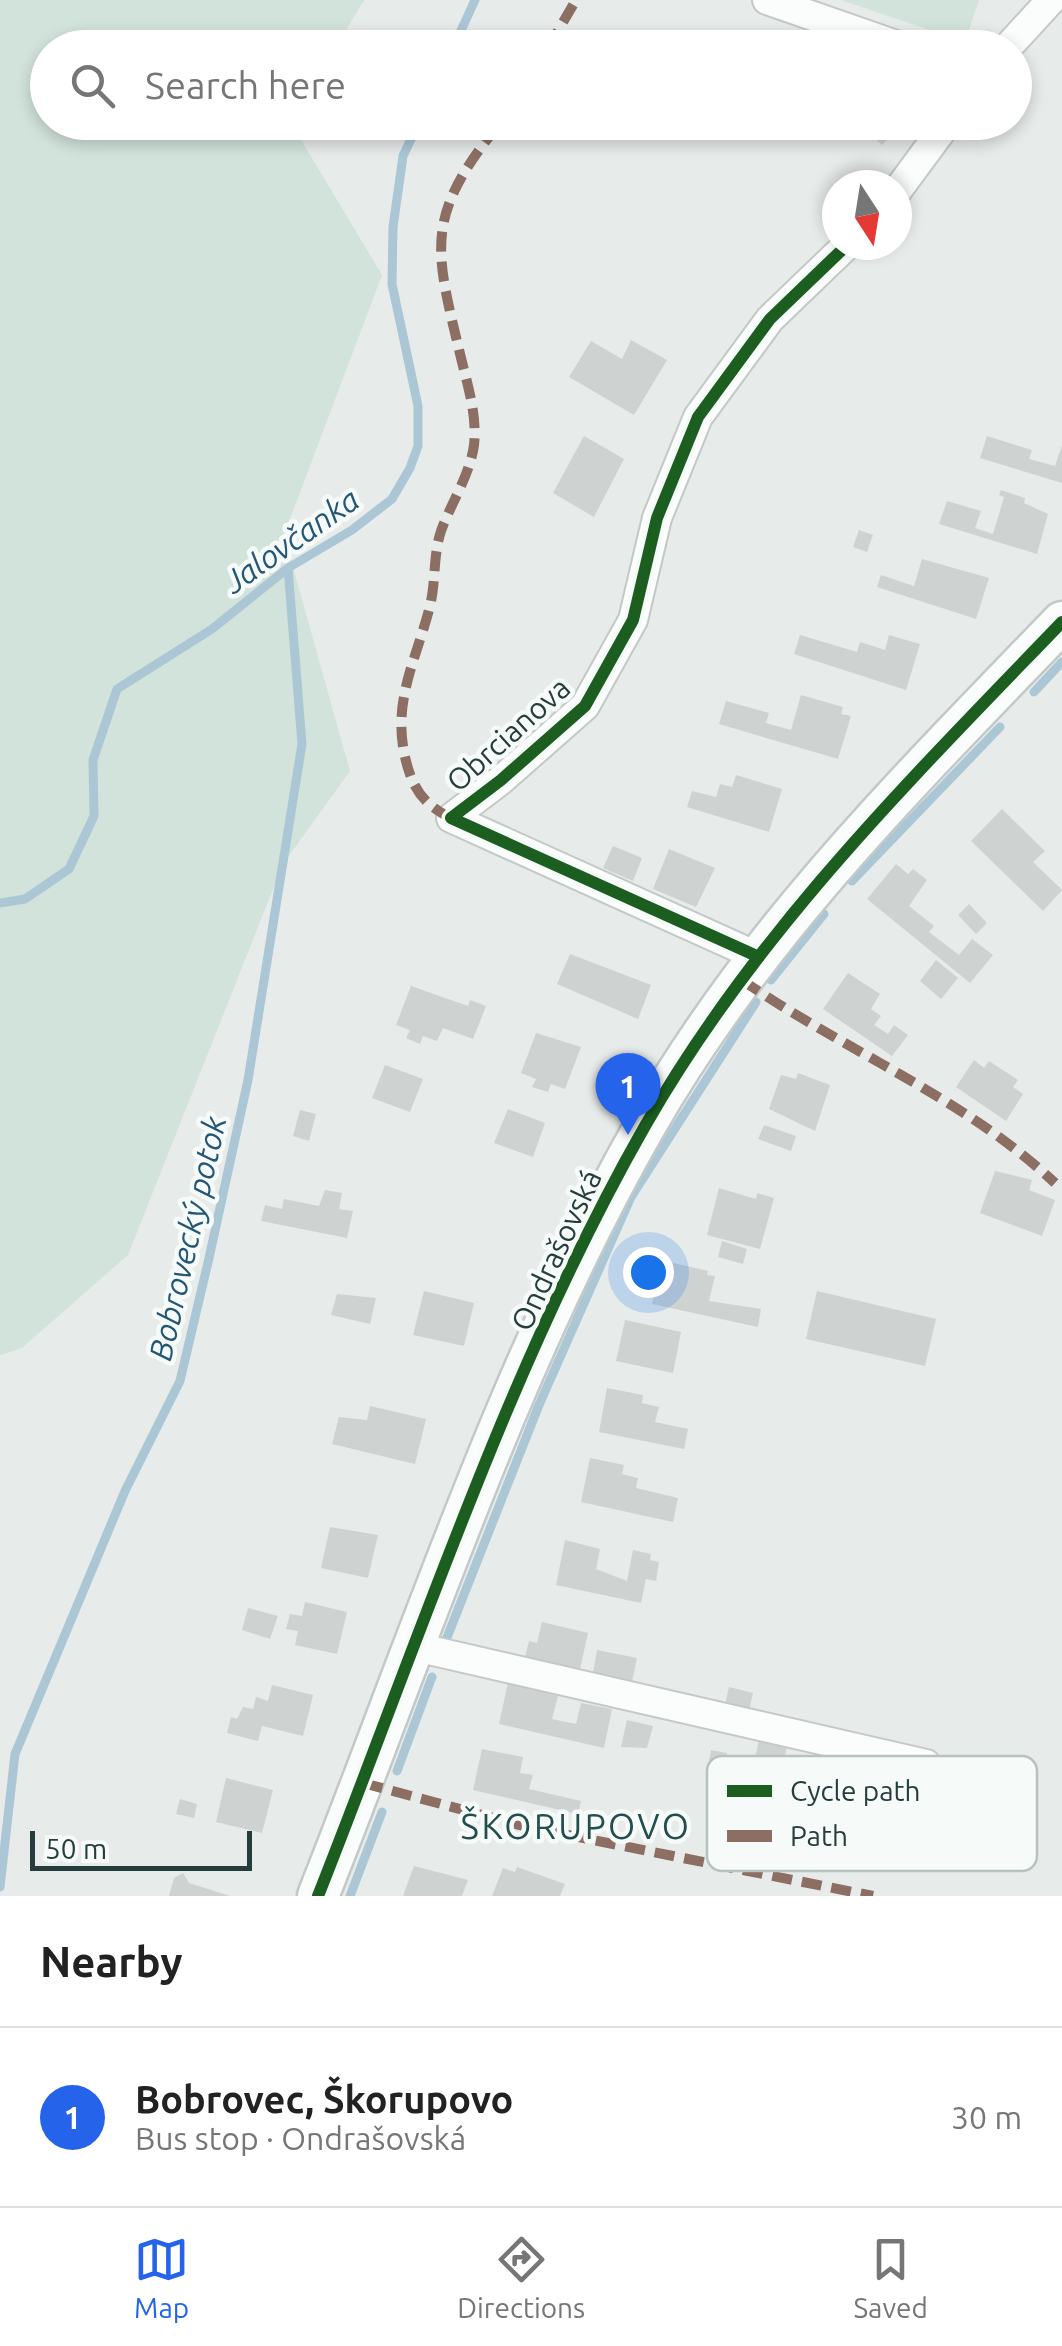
<!DOCTYPE html>
<meta charset="utf-8">
<style>
:root{--surface:#fff;--page:#f6f6f6;--text:#222;--muted:#767676;--line:#e0e0e0;--accent:#2563eb}
body{margin:0;font-family:Ubuntu,sans-serif;background:var(--page);color:var(--text)}
.compass{position:absolute;left:822px;top:170px;width:90px;height:90px;border-radius:50%;background:var(--surface);box-shadow:0 5px 15px #0003;rotate:168deg}
.scale{position:absolute;left:30px;bottom:25px;width:222px;box-sizing:border-box;padding-left:10px;border:5px solid #253e3d;border-top:0;font-size:28px;line-height:35px;white-space:nowrap;color:#253e3d;-webkit-text-stroke:8px #f6faf9;paint-order:stroke}
.you{position:absolute;left:648px;top:1272px;width:35px;height:35px;margin:-25px;border:8px solid #fff;border-radius:50%;background:#1a73e8;box-shadow:0 0 0 15px #1a73e833}
.badge{display:grid;place-items:center;width:65px;height:65px;border-radius:50%;background:var(--accent);color:#fff;font-size:32px;font-weight:700}
.pin{position:absolute;translate:-50% -82px;filter:drop-shadow(0 2px 5px #0008)}
.pin::after{content:'';position:absolute;top:52px;width:35px;height:30px;background:inherit;clip-path:polygon(0 0,100% 0,50% 100%)}
.list{margin:0;padding:0;list-style:none}
h2{display:flex;justify-content:space-between;align-items:center;height:130px;margin:0;padding:0 40px;font-size:42px}
h2 small{font-size:32px;font-weight:400;color:var(--muted)}
.list li{display:grid;grid-template-columns:65px 1fr auto;gap:30px;align-items:center;box-sizing:border-box;height:180px;padding:0 40px;border-top:2px solid var(--line)}
.list b{display:block;font-size:38px;white-space:nowrap}
.list p{margin:0;font-size:32px;white-space:nowrap;color:var(--muted)}
.list em{font-size:32px;font-style:normal;color:var(--muted)}
.icon{flex:none;width:55px;height:55px;fill:none;stroke:currentColor;stroke-width:2;stroke-linecap:round;stroke-linejoin:round}
.map{position:relative;flex:none;width:1062px;height:1896px;overflow:hidden}
.search{position:absolute;background:var(--surface);box-shadow:0 5px 15px #0003;left:30px;right:30px;top:30px;height:110px;display:flex;align-items:center;gap:25px;box-sizing:border-box;padding:0 35px;border-radius:55px;color:var(--muted);font-size:38px}
.sheet{height:310px;background:var(--surface)}
nav{display:flex;justify-content:space-around;align-items:center;box-sizing:border-box;height:140px;border-top:2px solid var(--line);background:var(--surface);font-size:28px;color:var(--muted)}
nav a{display:grid;justify-items:center;gap:5px}
nav .on{color:var(--accent)}
.map>svg:first-child{display:block}
.green{fill:#d2e3db}
.lines{fill:none;stroke-linecap:round;stroke-linejoin:round}
.stream{stroke:#abc7d6;stroke-width:9}
.building{fill:#ced3d2}
.street-casing{stroke:#c4c8c7;stroke-width:32}
.secondary-casing{stroke:#c3c9c8;stroke-width:45}
.street{stroke:#fbfcfc;stroke-width:28}
.secondary{stroke:#fbfcfc;stroke-width:40}
.quiet{stroke:#8d6e63;stroke-width:10;stroke-dasharray:20 10;stroke-linecap:butt}
.cycleway-casing{stroke:#f6faf9;stroke-width:19}
.cycleway{stroke:#1b5e20;stroke-width:12}
.labels{text-anchor:middle;dominant-baseline:central;stroke-width:9;stroke-linejoin:round;paint-order:stroke}
.street-label{font-size:30px;fill:#253e3d;stroke:#f6faf9}
.water-label{font-size:32px;font-style:italic;fill:#235777;stroke:#f6faf9}
.quarter-label{font-size:35px;letter-spacing:2.5px;fill:#224f4e;stroke:#f6faf9}
.key{fill:#f6faf9;stroke:#b7c2c1;stroke-width:2.5}
.key-label{font-size:28px;fill:#253e3d}
</style>
<div class="map">
<svg width="1062" height="1896" viewBox="0 0 1062 1896">
<rect width="100%" height="100%" fill="#e7ebea"/>
<!-- green -->
<path class="green" d="M0,0h364l-28,47 -288,1v74l243,1 91,152 -98,260 66,236 -67,93 -155,391 -106,93 -22,7z
M841,0h138l-14,42z"/>
<g class="lines">
<!-- stream -->
<path class="stream" d="M453,48l22,-48
M1034,692l28,-30
M852,881l148,-154
M0,903l25,-4 44,-30 25,-53 -1,-56 24,-71 95,-60 76,-61 64,-38 40,-31 18,-31 8,-22v-40l-26,-122 1,-57 10,-71 16,-34
M771,980l53,-66
M444,1645l95,-240 92,-208 125,-195
M397,1771l35,-94
M0,1887l15,-133 110,-263 55,-110 29,-123 39,-178 54,-336 -14,-176
M350,1896l32,-84"/>
</g>
<!-- building -->
<path class="building" d="M857,122h46l-21,23z
M631,340l36,20 -33,55 -65,-38 22,-36 31,18z
M584,436l40,23 -30,58 -41,-24z
M987,436l45,14 -3,9 26,7 7,-21v38l-82,-25z
M1001,490l24,8 -1,5 24,11 -11,40 -98,-30 8,-23 34,10 -6,17 18,6 11,-37 -5,-2z
M859,530l14,5 -6,17 -14,-5z
M922,559l67,19 -13,41 -99,-32 4,-12 33,11z
M800,635l57,17 3,-10 25,8 4,-15 31,9 -14,46 -112,-36z
M801,695l42,12 -2,7 10,2 -13,43 -119,-35 7,-23 43,12 -3,10 25,7z
M736,775l46,14 -13,43 -82,-25 5,-16 24,6 4,-13 12,3z
M1002,809l43,42 -12,11 29,28 -19,21 -72,-70z
M613,846l29,12 -9,23 -30,-13z
M669,849l46,19 -19,39 -43,-18z
M896,864l12,10 5,-5 14,11 -18,26 25,20 -5,6 30,23 13,-16 21,16 -23,28 -103,-84z
M969,904l18,19 -11,11 -18,-19z
M570,954l81,31 -13,34 -81,-35z
M936,960l22,18 -17,21 -21,-18z
M848,973l32,21 -9,15 10,7 -7,9 14,9 6,-9 14,10 -16,21 -69,-47z
M411,986l57,20 2,-6 16,6 -13,33 -30,-11 -6,13 -14,-5 -3,8 -14,-6 4,-8 -14,-5z
M536,1033l45,14 -16,42 -14,-5 -3,8 -16,-5 4,-8 -15,-6z
M974,1060l10,8 5,-7 29,19 -5,7 10,7 -17,27 -50,-34z
M385,1065l38,14 -13,33 -38,-14z
M798,1073l32,12 -15,46 -46,-22 12,-34 15,4z
M508,1109l37,14 -12,34 -39,-14z
M300,1110l16,4 -7,27 -16,-5z
M764,1125l32,11 -5,15 -33,-12z
M995,1171l37,9 -3,10 26,10 -13,36 -62,-23z
M719,1188l37,11 1,-6 17,5 -14,51 -53,-14z
M325,1190l17,3 -3,16 14,2 -6,27 -86,-17 4,-16 17,4 2,-10 35,7z
M722,1241l25,8 -4,15 -25,-7z
M661,1260l47,11 -1,4 8,1 -6,25 52,8 -3,18 -106,-23z
M424,1291l50,12 -10,43 -51,-11z
M817,1291l119,28 -11,47 -119,-27z
M337,1294l39,4 -6,26 -39,-9z
M625,1320l56,12 -8,41 -57,-12z
M607,1388l36,7 -1,8 17,4 -4,15 33,7 -4,20 -85,-17z
M370,1406l56,13 -11,45 -83,-20 7,-27 28,3z
M590,1458l34,7 -2,9 16,4 -2,10 42,10 -5,24 -92,-20z
M330,1527l48,8 -10,43 -47,-10z
M565,1540l35,9 -4,20 31,12 6,-31 18,4 -1,6 9,2 -3,19 -10,-2 -5,24 -85,-18z
M305,1602l42,10 -10,42 -42,-9 3,-14 -12,-2 4,-15 12,2z
M248,1608l30,8 -8,23 -28,-9z
M542,1622l46,11 -9,40 -55,-12 5,-20 8,2z
M597,1650l40,8 -6,28 -39,-7z
M508,1683l50,13 -6,23 24,5 5,-21 31,6 -8,39 -105,-24z
M272,1685l41,10 -10,41 -41,-10 -4,15 -31,-8 4,-16 6,2 6,-12 10,2 3,-12 12,4z
M729,1687l24,6 -4,18 -24,-6z
M627,1720l26,6 -6,22 -26,-1z
M759,1740l28,6 -7,32 -28,-6z
M482,1749l41,8 -3,16 13,2 -4,14 52,12 -3,13 -105,-24z
M711,1750l16,3 -3,18 -16,-4z
M226,1778l47,12 -11,43 -46,-11z
M180,1799l17,5 -3,14 -18,-4z
M414,1866l54,14 -6,16h-59z
M517,1867l48,17 -5,12h-68l11,-28 12,4z
M183,1873l6,10 41,13h-61l5,-18z"/>
<g class="lines">
<!-- street casing -->
<g class="street-casing">
<path id="street" d="M767,0l138,48
M1007,48l44,-48
M897,191l51,-69
M759,957l-308,-139 50,-38 84,-74 48,-86 24,-102 41,-101 72,-98 77,-74
M416,1647l510,117 -9,39"/>
</g>
<!-- secondary casing -->
<g class="secondary-casing">
<path id="secondary" d="M318,1896c101,-255 191,-532 327,-770 110,-193 264,-345 417,-504"/>
</g>
<!-- street -->
<use href="#street" class="street"/>
<!-- secondary -->
<use href="#secondary" class="secondary"/>
<!-- quiet -->
<path class="quiet" d="M548,48l28,-48
M451,818c-27,-13 -38,-29 -45,-57 -15,-59 10,-100 24,-155 6,-25 3,-51 11,-75 10,-28 29,-56 33,-86 3,-28 -5,-55 -12,-83 -27,-113 -40,-144 39,-240
M742,980c101,70 223,118 313,203
M363,1783l160,43 350,70"/>
<!-- cycleway casing -->
<g class="cycleway-casing">
<path id="cycleway" d="M759,957l-308,-139 50,-38 84,-74 48,-86 24,-102 41,-101 72,-98 77,-74
M318,1896c101,-255 191,-532 327,-770 110,-193 264,-345 417,-504"/>
</g>
<!-- cycleway -->
<use href="#cycleway" class="cycleway"/>
</g>
<g class="labels">
<!-- street labels -->
<g class="street-label">
<text transform="translate(508 734) rotate(-42)">Obrcianova</text>
<text transform="translate(556 1250) rotate(-65)">Ondrašovská</text>
</g>
<!-- water labels -->
<g class="water-label">
<text transform="translate(291 540) rotate(-35)">Jalovčanka</text>
<text transform="translate(187 1238) rotate(-77)">Bobrovecký potok</text>
</g>
<!-- quarter labels -->
<g class="quarter-label">
<text x="576" y="1826">ŠKORUPOVO</text>
</g>
</g>
<!-- legend -->
<rect x="707" y="1756" width="330" height="115" rx="15" class="key"/>
<rect x="727" y="1785" width="45" height="12" fill="#1b5e20"/>
<rect x="727" y="1830" width="45" height="12" fill="#8d6e63"/>
<g class="key-label">
<text x="790" y="1801">Cycle path</text>
<text x="790" y="1846">Path</text>
</g>
</svg>
<svg class="compass" viewBox="-18 -18 36 36"><path d="M0-13l5 13h-10z" fill="#e53935"/><path d="M0 13l5-13h-10z" fill="#767676"/></svg>
<div class="scale">50 m</div>
<div class="you"></div>
<div class="pin badge" style="left:628px;top:1135px">1</div>
<div class="search"><svg class="icon" aria-label="search" viewBox="0 0 24 24"><circle cx="10" cy="10" r="6"/><path d="M15 15l6 6"/></svg>Search here</div>
</div>
<section class="sheet">
<h2>Nearby<small></small></h2>
<ul class="list">
<li><span class="badge">1</span><div><b>Bobrovec, Škorupovo</b><p>Bus stop · Ondrašovská</p></div><em>30 m</em></li>
</ul>
</section>
<nav>
<a class="on"><svg class="icon" aria-label="map" viewBox="0 0 24 24"><path d="M3 6l6-2 6 2 6-2v14l-6 2-6-2-6 2zM9 4v14M15 6v14"/></svg>Map</a>
<a><svg class="icon" aria-label="directions" viewBox="0 0 24 24"><path d="M12 3l9 9-9 9-9-9zM9 14v-3h6M13 9l2 2-2 2"/></svg>Directions</a>
<a><svg class="icon" aria-label="saved" viewBox="0 0 24 24"><path d="M7 4h10v16l-5-4-5 4z"/></svg>Saved</a>
</nav>
